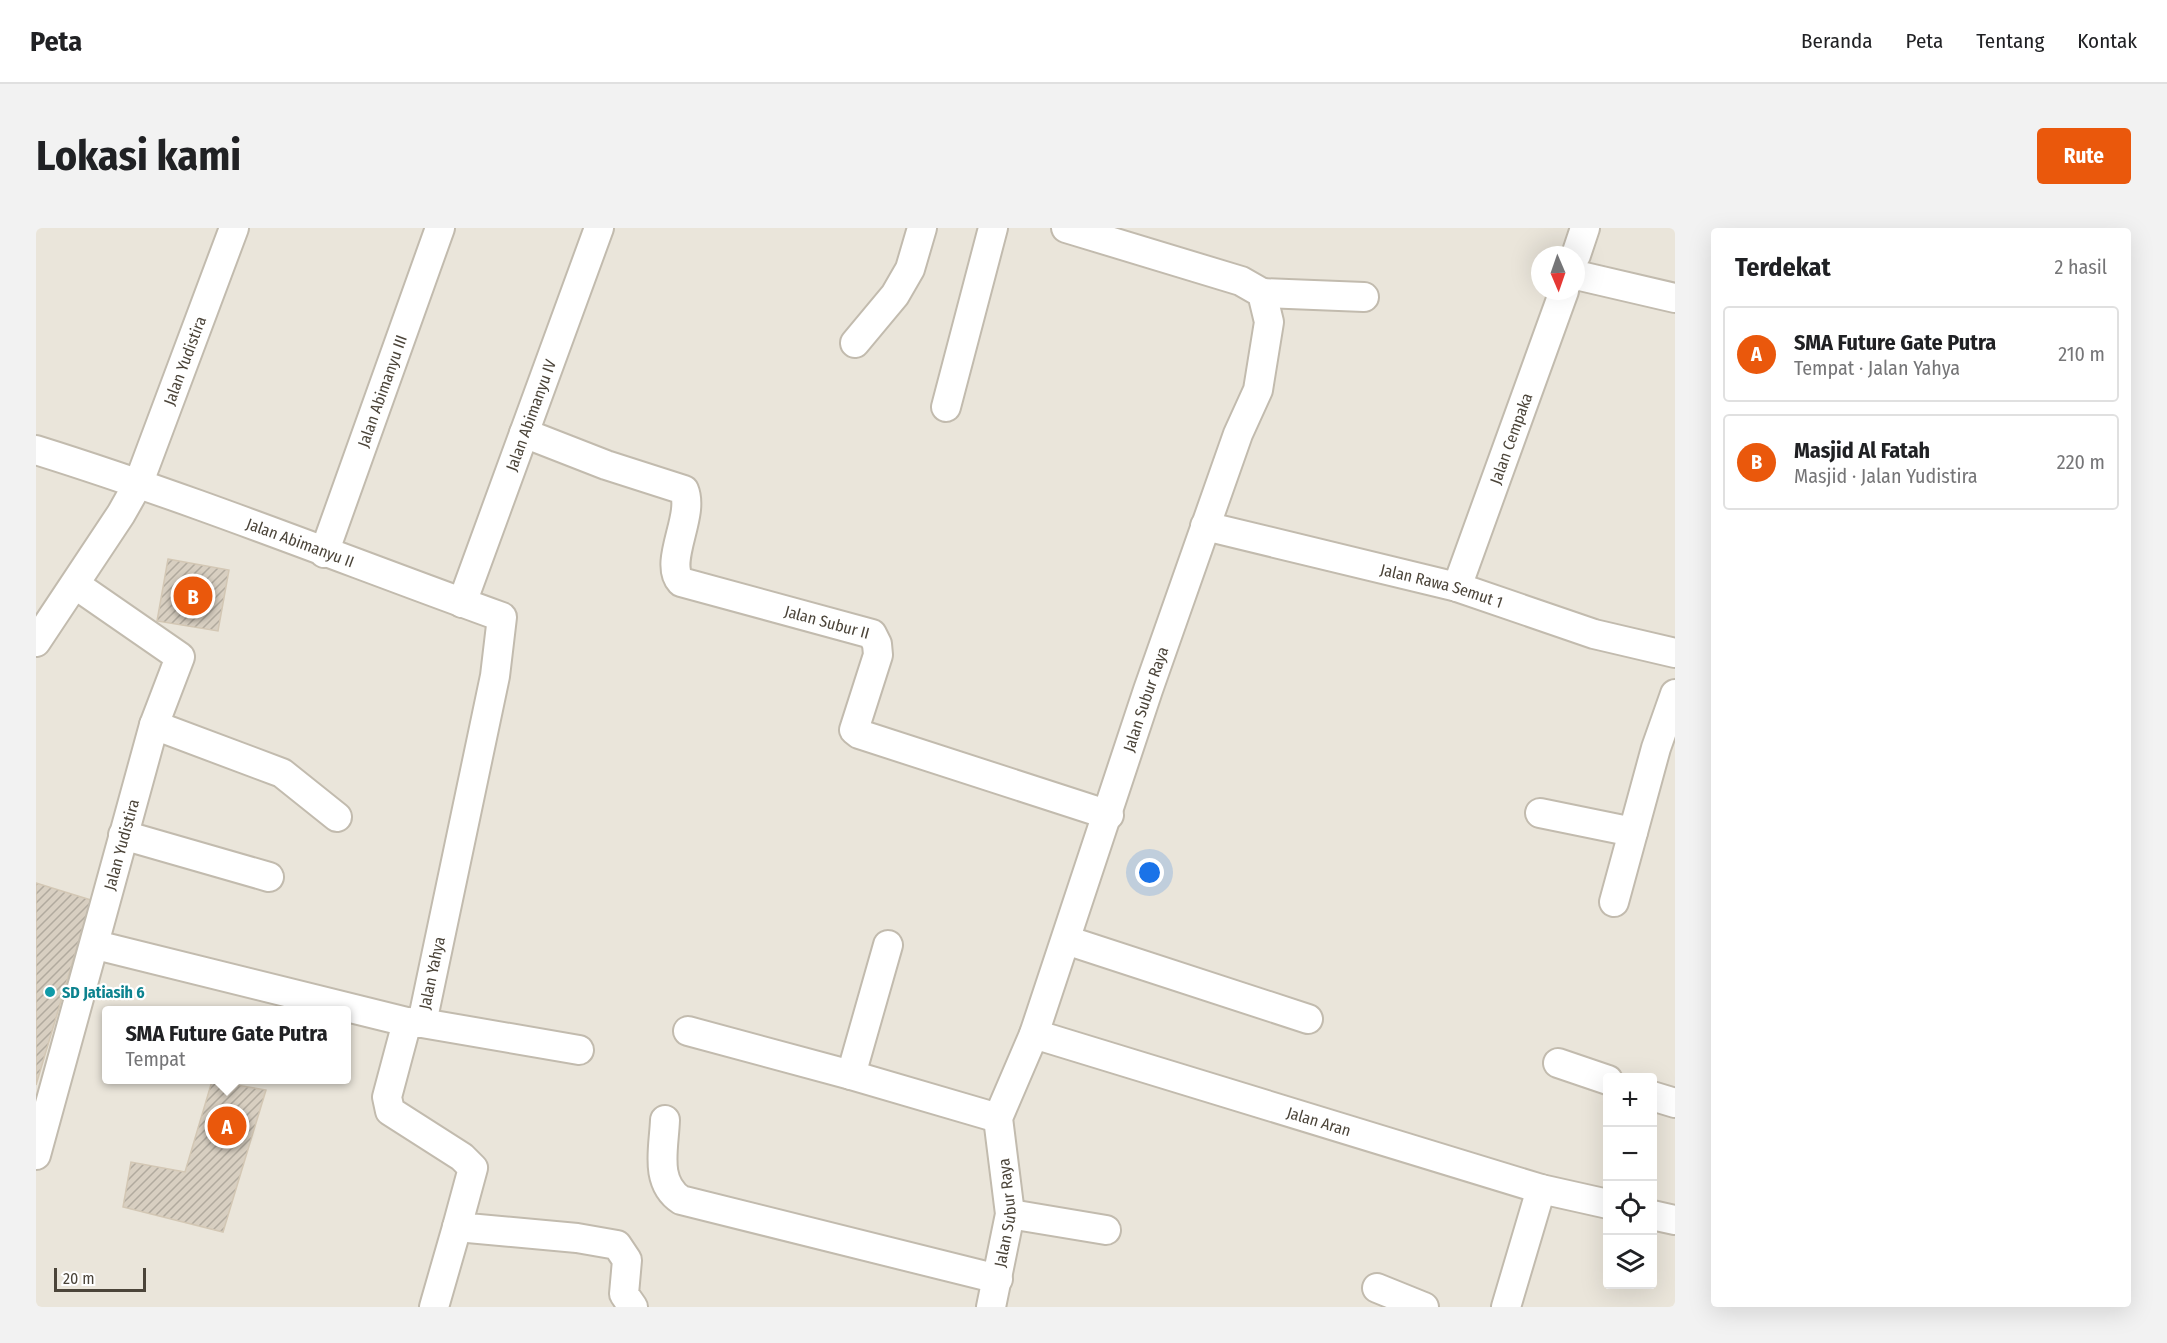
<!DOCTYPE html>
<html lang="id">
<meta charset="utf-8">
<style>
:root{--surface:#fff;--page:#f2f2f2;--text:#202124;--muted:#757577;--line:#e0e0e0;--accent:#ea580c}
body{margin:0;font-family:"Fira Sans Condensed",sans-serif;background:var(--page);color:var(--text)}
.controls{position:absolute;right:18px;bottom:18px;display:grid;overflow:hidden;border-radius:6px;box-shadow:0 6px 24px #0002}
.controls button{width:54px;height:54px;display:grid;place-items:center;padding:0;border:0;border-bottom:2px solid var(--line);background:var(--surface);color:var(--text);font:30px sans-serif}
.compass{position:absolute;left:1495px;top:18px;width:54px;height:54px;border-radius:50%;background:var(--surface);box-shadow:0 6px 24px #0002;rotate:178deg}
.scale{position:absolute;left:18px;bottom:15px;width:92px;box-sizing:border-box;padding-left:6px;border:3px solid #4b4439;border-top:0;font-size:16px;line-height:21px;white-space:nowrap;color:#4b4439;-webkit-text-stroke:4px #fff;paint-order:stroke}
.you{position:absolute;left:1114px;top:645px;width:21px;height:21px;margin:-15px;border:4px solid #fff;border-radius:50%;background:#1a73e8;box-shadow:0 0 0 9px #1a73e833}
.badge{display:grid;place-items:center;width:39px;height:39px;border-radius:50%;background:var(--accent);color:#fff;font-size:20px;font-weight:700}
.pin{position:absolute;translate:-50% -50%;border:3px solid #fff;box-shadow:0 2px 6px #0006}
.popup{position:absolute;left:66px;top:778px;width:249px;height:78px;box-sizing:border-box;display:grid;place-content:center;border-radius:6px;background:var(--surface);filter:drop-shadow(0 2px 4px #0005);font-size:20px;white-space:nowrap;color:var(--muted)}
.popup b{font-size:22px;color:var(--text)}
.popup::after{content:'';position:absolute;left:50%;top:100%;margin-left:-12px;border:12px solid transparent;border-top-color:var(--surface)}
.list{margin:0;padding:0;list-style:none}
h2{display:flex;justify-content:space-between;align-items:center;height:78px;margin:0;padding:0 24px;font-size:26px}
h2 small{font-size:20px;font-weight:400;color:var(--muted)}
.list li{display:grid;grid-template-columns:39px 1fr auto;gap:18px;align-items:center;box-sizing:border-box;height:96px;margin:0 12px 12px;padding:0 12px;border:2px solid var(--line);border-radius:6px}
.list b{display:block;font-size:22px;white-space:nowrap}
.list p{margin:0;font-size:20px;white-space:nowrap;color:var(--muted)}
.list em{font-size:20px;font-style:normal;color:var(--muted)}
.icon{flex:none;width:33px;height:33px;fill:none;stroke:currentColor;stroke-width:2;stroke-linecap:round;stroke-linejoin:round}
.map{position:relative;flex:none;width:1639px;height:1079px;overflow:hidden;border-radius:6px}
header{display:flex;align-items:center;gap:36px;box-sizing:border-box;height:84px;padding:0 30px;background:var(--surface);border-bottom:2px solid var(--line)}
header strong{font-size:28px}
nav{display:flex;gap:33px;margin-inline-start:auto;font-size:21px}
.intro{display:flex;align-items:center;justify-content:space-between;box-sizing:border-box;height:144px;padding:0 36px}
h1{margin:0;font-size:42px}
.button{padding:15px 27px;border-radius:6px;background:var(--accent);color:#fff;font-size:21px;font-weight:700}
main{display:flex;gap:36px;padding:0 36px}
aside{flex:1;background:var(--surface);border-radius:6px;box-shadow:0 6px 24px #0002}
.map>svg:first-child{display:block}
.residential{fill:#eae5da;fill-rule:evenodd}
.building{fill:url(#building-hatch);stroke:#d3c7b4;stroke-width:1.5}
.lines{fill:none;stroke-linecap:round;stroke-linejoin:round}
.minor-casing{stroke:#c2bbae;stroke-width:32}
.minor{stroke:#fff;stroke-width:28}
.culture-dot{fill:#0f9aa8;stroke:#fff;stroke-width:2}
.labels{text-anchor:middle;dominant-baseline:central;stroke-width:4.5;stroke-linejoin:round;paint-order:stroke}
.street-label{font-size:16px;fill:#4b4439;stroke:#fff}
.culture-label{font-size:16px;font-weight:bold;fill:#0d838f;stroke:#fff;text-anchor:start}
</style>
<header>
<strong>Peta</strong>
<nav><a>Beranda</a><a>Peta</a><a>Tentang</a><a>Kontak</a></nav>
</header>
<div class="intro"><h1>Lokasi kami</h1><a class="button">Rute</a></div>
<main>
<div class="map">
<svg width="1639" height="1079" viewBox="0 0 1639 1079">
<defs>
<pattern id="building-hatch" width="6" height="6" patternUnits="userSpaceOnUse" patternTransform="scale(1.5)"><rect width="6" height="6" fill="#d8cfc1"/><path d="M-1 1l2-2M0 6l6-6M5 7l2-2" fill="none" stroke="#b1aa9e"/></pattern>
</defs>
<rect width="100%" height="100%" fill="#f6f3ec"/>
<!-- residential -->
<path class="residential" d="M0,0h1639v1079h-1639zM1504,27h36v36h-36zM71,782h240v70h-240zM1572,850h44v206h-44z"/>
<!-- building -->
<path class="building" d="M132,331l61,11 -11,61 -61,-10z
M0,655l55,17 -55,185z
M176,853l54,9 -43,142 -100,-25 8,-45 54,10z"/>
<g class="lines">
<!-- minor casing -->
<g class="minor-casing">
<g id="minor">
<path d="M1540,27l9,-27"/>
<path d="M1540,47l99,23"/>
<path d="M1226,65l102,4"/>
<path d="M819,115l40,-48 15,-26 12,-41"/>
<path d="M910,179l47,-179"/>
<path id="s1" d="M488,205l82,32 78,25c11,26 -21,72 -3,92l191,52 5,10 1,11 -24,75 5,4 250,81"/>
<path id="s2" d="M0,222c157,49 311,111 466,167l-7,59 -73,347 -15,-1 -20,75 3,14 72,46 11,11 -16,59 120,11 40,7 10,15 -3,34 9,13"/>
<path id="s3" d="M1169,298l252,61 137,47 81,19"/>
<path id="s4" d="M288,325l116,-325"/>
<path id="s5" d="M1421,359l107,-296"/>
<path id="s6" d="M426,375l137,-375"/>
<path id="s7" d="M0,414l85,-128 18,-32 95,-254"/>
<path d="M118,497l128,48 55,44"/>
<path d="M1504,585l93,19"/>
<path d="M87,607l146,42"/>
<path d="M1578,674l42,-154 19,-54"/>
<path d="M1030,712l242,79"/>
<path d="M60,717l311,77"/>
<path d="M386,795l157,27"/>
<path d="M652,803l163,44 147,43"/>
<path id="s8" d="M998,806l507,155 67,15"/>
<path d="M1522,835l50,17"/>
<path d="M815,847l37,-130"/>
<path d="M1616,868l23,7"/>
<path d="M629,892c-1,28 -11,62 16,80l317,79"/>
<path id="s9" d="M0,927l118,-430 26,-68 -104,-72"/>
<path d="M974,986l96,16"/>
<path d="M1616,987l23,5"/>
<path d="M1341,1060l47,19"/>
<path d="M398,1079l23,-80"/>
<path id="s10" d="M955,1079l19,-93 -12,-96 36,-84 114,-344 90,-256 20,-44 11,-68 -7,-29 -21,-12 -175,-53"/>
<path d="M1470,1079l35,-118"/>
</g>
</g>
<!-- minor -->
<use href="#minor" class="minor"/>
</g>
<!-- markers -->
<circle class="culture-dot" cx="14" cy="764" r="6"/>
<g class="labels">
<!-- street labels -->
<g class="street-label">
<text stroke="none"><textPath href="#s7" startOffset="320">Jalan Yudistira</textPath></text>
<text stroke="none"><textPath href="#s4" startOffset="172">Jalan Abimanyu III</textPath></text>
<text stroke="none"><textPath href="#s6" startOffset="200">Jalan Abimanyu IV</textPath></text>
<text stroke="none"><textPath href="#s5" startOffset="158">Jalan Cempaka</textPath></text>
<text stroke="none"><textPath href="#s2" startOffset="280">Jalan Abimanyu II</textPath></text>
<text stroke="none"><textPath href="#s3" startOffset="244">Jalan Rawa Semut 1</textPath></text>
<text stroke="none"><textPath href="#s1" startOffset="416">Jalan Subur II</textPath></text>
<text stroke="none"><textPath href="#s10" startOffset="636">Jalan Subur Raya</textPath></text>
<text stroke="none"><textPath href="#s9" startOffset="322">Jalan Yudistira</textPath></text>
<text transform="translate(396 745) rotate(-78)">Jalan Yahya</text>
<text stroke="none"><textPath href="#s8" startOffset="298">Jalan Aran</textPath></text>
<text stroke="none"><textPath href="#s10" startOffset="96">Jalan Subur Raya</textPath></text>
</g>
<!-- culture labels -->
<g class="culture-label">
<text x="26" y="764">SD Jatiasih 6</text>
</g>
</g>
</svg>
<div class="controls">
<button>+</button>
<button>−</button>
<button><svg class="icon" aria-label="locate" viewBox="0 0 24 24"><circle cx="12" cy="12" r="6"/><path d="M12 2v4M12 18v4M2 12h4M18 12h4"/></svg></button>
<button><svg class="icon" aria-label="layers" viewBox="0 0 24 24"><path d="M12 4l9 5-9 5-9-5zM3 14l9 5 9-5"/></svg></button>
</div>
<svg class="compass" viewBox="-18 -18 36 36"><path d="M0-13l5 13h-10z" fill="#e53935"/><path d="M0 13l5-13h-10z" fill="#757577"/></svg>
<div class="scale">20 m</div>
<div class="you"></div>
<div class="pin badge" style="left:191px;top:898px">A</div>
<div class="popup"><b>SMA Future Gate Putra</b>Tempat</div>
<div class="pin badge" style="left:157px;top:368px">B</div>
</div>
<aside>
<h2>Terdekat<small>2 hasil</small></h2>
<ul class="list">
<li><span class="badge">A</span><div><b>SMA Future Gate Putra</b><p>Tempat · Jalan Yahya</p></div><em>210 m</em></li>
<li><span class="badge">B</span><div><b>Masjid Al Fatah</b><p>Masjid · Jalan Yudistira</p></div><em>220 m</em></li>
</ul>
</aside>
</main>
